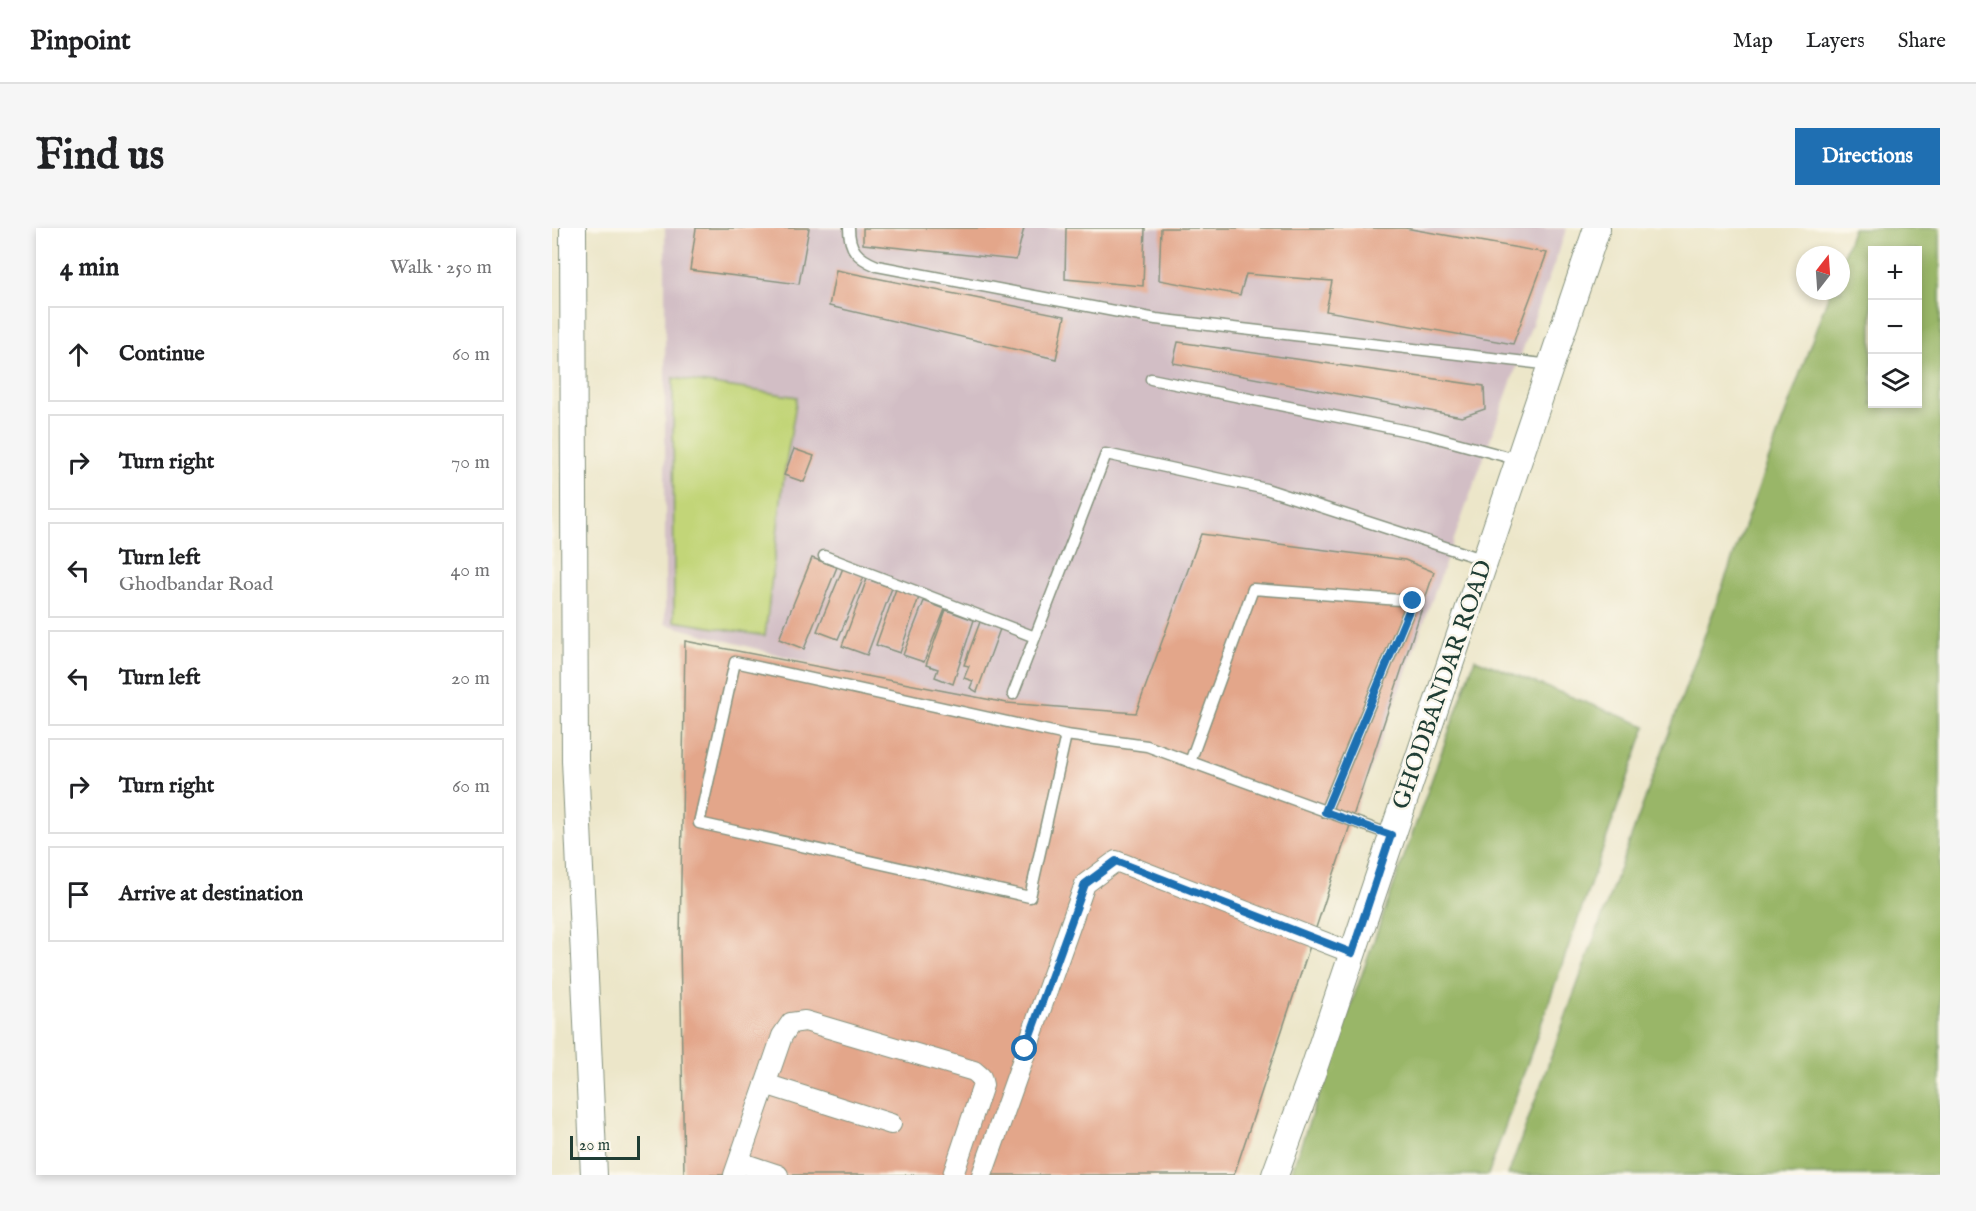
<!DOCTYPE html>
<meta charset="utf-8">
<style>
:root{--surface:#fff;--page:#f6f6f6;--text:#202124;--muted:#757577;--line:#e0e0e0;--accent:#1f6fb2}
body{margin:0;font-family:"IM FELL English",serif;background:var(--page);color:var(--text)}
.controls{position:absolute;right:18px;top:18px;display:grid;overflow:hidden;border-radius:0px;box-shadow:0 3px 9px #0003}
.controls button{width:54px;height:54px;display:grid;place-items:center;padding:0;border:0;border-bottom:2px solid var(--line);background:var(--surface);color:var(--text);font:30px sans-serif}
.compass{position:absolute;left:1244px;top:18px;width:54px;height:54px;border-radius:50%;background:var(--surface);box-shadow:0 3px 9px #0003;rotate:17deg}
.scale{position:absolute;left:18px;bottom:15px;width:70px;box-sizing:border-box;padding-left:6px;border:3px solid #1f3d34;border-top:0;font-size:16px;line-height:21px;white-space:nowrap;color:#1f3d34;-webkit-text-stroke:4px #fbf7ec;paint-order:stroke}
.stop{position:absolute;width:18px;height:18px;margin:-14px;border:4px solid #1f6fb2;border-radius:50%;background:#fff}
.stop.end{background:#1f6fb2;border-color:#fff;box-shadow:0 2px 6px #0008}
.list{margin:0;padding:0;list-style:none}
h2{display:flex;justify-content:space-between;align-items:center;height:78px;margin:0;padding:0 24px;font-size:26px}
h2 small{font-size:20px;font-weight:400;color:var(--muted)}
.list li{display:grid;grid-template-columns:39px 1fr auto;gap:18px;align-items:center;box-sizing:border-box;height:96px;margin:0 12px 12px;padding:0 12px;border:2px solid var(--line);border-radius:0px}
.list b{display:block;font-size:22px;white-space:nowrap}
.list p{margin:0;font-size:20px;white-space:nowrap;color:var(--muted)}
.list em{font-size:20px;font-style:normal;color:var(--muted)}
.icon{flex:none;width:33px;height:33px;fill:none;stroke:currentColor;stroke-width:2;stroke-linecap:round;stroke-linejoin:round}
.map{position:relative;flex:none;width:1388px;height:947px;overflow:hidden;border-radius:0px}
header{display:flex;align-items:center;gap:36px;box-sizing:border-box;height:84px;padding:0 30px;background:var(--surface);border-bottom:2px solid var(--line)}
header strong{font-size:28px}
nav{display:flex;gap:33px;margin-inline-start:auto;font-size:21px}
.intro{display:flex;align-items:center;justify-content:space-between;box-sizing:border-box;height:144px;padding:0 36px}
h1{margin:0;font-size:42px}
.button{padding:15px 27px;border-radius:0px;background:var(--accent);color:#fff;font-size:21px;font-weight:700}
main{display:flex;gap:36px;padding:0 36px}
aside{flex:1;background:var(--surface);border-radius:0px;box-shadow:0 3px 9px #0003}
.map>svg:first-child{display:block}
.industrial{fill:#d2bec5}
.green{fill:#c2d578;stroke:#708956;stroke-width:1.5}
.forest{fill:#99b668;stroke:#5c7a4e;stroke-width:1.5;fill-rule:evenodd}
.building{fill:#e3a68a}
.lines{fill:none;stroke-linecap:round;stroke-linejoin:round}
.service-casing{stroke:#86927e;stroke-width:13}
.minor-casing{stroke:#86927e;stroke-width:22}
.tertiary-casing{stroke:#86927e;stroke-width:28}
.service{stroke:#fff;stroke-width:10}
.minor{stroke:#fff;stroke-width:20}
.tertiary{stroke:#fff;stroke-width:26}
.route{stroke:#1f6fb2;stroke-width:8}
.labels{text-anchor:middle;dominant-baseline:central;stroke-width:5;stroke-linejoin:round;paint-order:stroke}
.street-label{font-size:24px;fill:#1f3d34;stroke:#fbf7ec}
</style>
<header>
<strong>Pinpoint</strong>
<nav><a>Map</a><a>Layers</a><a>Share</a></nav>
</header>
<div class="intro"><h1>Find us</h1><a class="button">Directions</a></div>
<main>
<aside>
<h2>4 min<small>Walk · 250 m</small></h2>
<ul class="list">
<li><svg class="icon" aria-label="ahead" viewBox="0 0 24 24"><path d="M12 20V5M6 11l6-6 6 6"/></svg><div><b>Continue</b></div><em>60 m</em></li>
<li><svg class="icon" aria-label="right" viewBox="0 0 24 24"><path d="M7 20v-9h11M14 6l5 5-5 5"/></svg><div><b>Turn right</b></div><em>70 m</em></li>
<li><svg class="icon" aria-label="left" viewBox="0 0 24 24"><path d="M17 20v-9H6M10 6l-5 5 5 5"/></svg><div><b>Turn left</b><p>Ghodbandar Road</p></div><em>40 m</em></li>
<li><svg class="icon" aria-label="left" viewBox="0 0 24 24"><path d="M17 20v-9H6M10 6l-5 5 5 5"/></svg><div><b>Turn left</b></div><em>20 m</em></li>
<li><svg class="icon" aria-label="right" viewBox="0 0 24 24"><path d="M7 20v-9h11M14 6l5 5-5 5"/></svg><div><b>Turn right</b></div><em>60 m</em></li>
<li><svg class="icon" aria-label="arrive" viewBox="0 0 24 24"><path d="M6 21V4h12l-3 4 3 4H6"/></svg><div><b>Arrive at destination</b></div></li>
</ul>
</aside>
<div class="map">
<svg width="1388" height="947" viewBox="0 0 1388 947">
<rect width="100%" height="100%" fill="#fbf7ec"/>
<filter id="ink" filterUnits="userSpaceOnUse"><feTurbulence type="fractalNoise" baseFrequency=".0167" numOctaves="2"/><feDisplacementMap in="SourceGraphic" scale="12" xChannelSelector="R" yChannelSelector="G"/><feConvolveMatrix kernelMatrix="1 2 1 2 8 2 1 2 1" color-interpolation-filters="sRGB"/></filter>
<filter id="wash" filterUnits="userSpaceOnUse"><feTurbulence type="fractalNoise" baseFrequency=".008" numOctaves="4" result="noise"/><feDisplacementMap in="SourceGraphic" scale="24" xChannelSelector="R" yChannelSelector="G"/><feGaussianBlur stdDeviation="1.35" result="paint"/><feColorMatrix in="noise" values="0 0 0 0 0 0 0 0 0 0 0 0 0 0 0 0 0 1.4 0 .05"/><feComposite in="paint" operator="in"/></filter>
<g filter="url(#wash)">
<rect width="100%" height="100%" fill="#ece6c9"/>
<!-- industrial -->
<path class="industrial" d="M113,0h902l-212,584 -690,-188z"/>
<!-- green -->
<path class="green" d="M121,150l124,19 -13,78 -19,161 -91,-15z"/>
<!-- forest -->
<path class="forest" d="M1301,0h87v947h-432l322,-884h11v-30zM1320,22h46v154h-46z
M923,431l171,67 -158,449h-198z"/>
<g id="blocks">
<!-- building -->
<path class="building" d="M144,0h113l-10,56 -109,-14z
M311,0h161l-8,32 -153,-16z
M514,0h79l-2,58 -78,-7z
M609,0h244l142,25 -34,91 -187,-33 6,-30 -86,-7 -6,21 -81,-15z
M284,42l229,46 -9,43 -227,-53z
M626,114l306,44 1,23 -23,8 -289,-54z
M242,221l20,7 -10,26 -20,-7z
M649,306l204,26 29,12 -200,603h-550l-4,-235 5,-299 322,62 129,10z
M260,330l25,9 -33,82 -25,-10z
M291,340l21,9 -26,62 -21,-8z
M315,351l25,9 -25,67 -25,-9z
M344,361l23,8 -19,56 -24,-8z
M372,373l21,8 -21,53 -21,-7z
M394,382l28,10 -21,64 -18,-7 3,-8 -12,-4z
M428,394l20,7 -23,63 -7,-4 3,-7 -9,-3 5,-12 -5,-1z"/>
</g>
</g>
<g filter="url(#ink)">
<use href="#blocks" fill-opacity="0" stroke="#86927e" stroke-width="1.5"/>
<g class="lines">
<!-- service casing -->
<g class="service-casing">
<path id="service" d="M297,0c0,21 8,30 28,38l279,53 396,46
M599,151l276,56 92,25
M272,328l211,81
M461,466l93,-240 160,35 219,71
M514,507l-36,162 -331,-74 36,-161 331,73 81,11 244,89
M638,534l63,-173 160,12 -88,211"/>
</g>
<!-- minor casing -->
<g class="minor-casing">
<path id="minor" d="M213,856l126,40
M187,934l39,13
M182,947l48,-139 9,-13 14,-2 169,50 7,6 2,8 -30,90
M430,947l103,-291 31,-23 236,92"/>
</g>
<!-- tertiary casing -->
<g class="tertiary-casing">
<path id="tertiary" d="M21,0l2,532 19,415
M723,947l39,-107 283,-840"/>
</g>
<!-- service -->
<use href="#service" class="service"/>
<!-- minor -->
<use href="#minor" class="minor"/>
<!-- tertiary -->
<use href="#tertiary" class="tertiary"/>
</g>
</g>
<g class="lines" filter="url(#ink)">
<!-- route -->
<path class="route" d="M473,821l60,-165 31,-23 236,92 39,-118 -66,-23 88,-211"/>
</g>
<g class="labels">
<!-- street labels -->
<g class="street-label">
<text transform="translate(891 457) rotate(-71)">GHODBANDAR ROAD</text>
</g>
</g>
</svg>
<div class="controls">
<button>+</button>
<button>−</button>
<button><svg class="icon" aria-label="layers" viewBox="0 0 24 24"><path d="M12 4l9 5-9 5-9-5zM3 14l9 5 9-5"/></svg></button>
</div>
<svg class="compass" viewBox="-18 -18 36 36"><path d="M0-13l5 13h-10z" fill="#e53935"/><path d="M0 13l5-13h-10z" fill="#757577"/></svg>
<div class="scale">20 m</div>
<div class="stop" style="left:473px;top:821px"></div>
<div class="stop end" style="left:861px;top:373px"></div>
</div>
</main>
